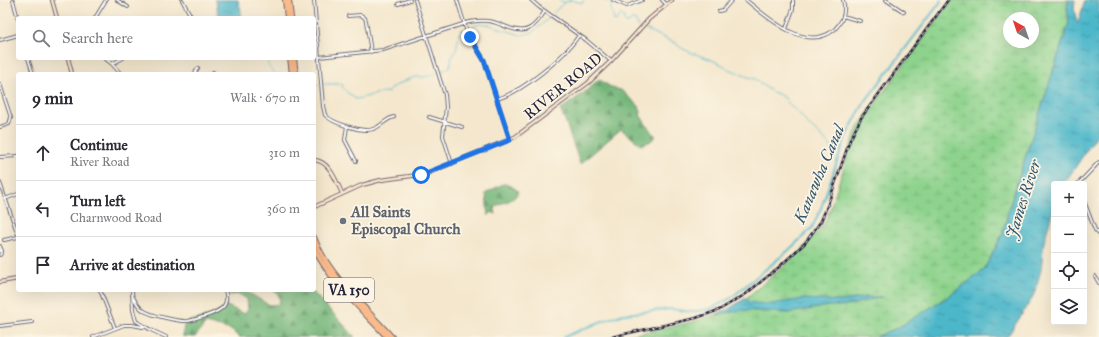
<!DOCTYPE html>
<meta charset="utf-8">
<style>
:root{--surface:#fff;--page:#f2f2f3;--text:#2b2b33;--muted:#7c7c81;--line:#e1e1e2}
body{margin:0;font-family:"IM FELL Great Primer",serif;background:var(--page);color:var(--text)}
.controls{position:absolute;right:12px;bottom:12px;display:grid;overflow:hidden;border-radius:4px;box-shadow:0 4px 16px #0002}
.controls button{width:36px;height:36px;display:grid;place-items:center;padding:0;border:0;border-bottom:1px solid var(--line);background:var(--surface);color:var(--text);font:20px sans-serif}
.compass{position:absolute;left:1003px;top:12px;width:36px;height:36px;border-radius:50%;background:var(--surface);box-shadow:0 4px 16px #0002;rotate:320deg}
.stop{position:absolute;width:12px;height:12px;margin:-9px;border:3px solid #1a73e8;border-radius:50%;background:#fff}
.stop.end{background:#1a73e8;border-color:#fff;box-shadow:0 1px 4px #0008}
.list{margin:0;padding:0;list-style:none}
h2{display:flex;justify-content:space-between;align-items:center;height:52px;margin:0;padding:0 16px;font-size:17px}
h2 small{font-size:13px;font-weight:400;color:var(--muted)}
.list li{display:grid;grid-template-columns:26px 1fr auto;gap:12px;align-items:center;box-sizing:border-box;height:56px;padding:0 16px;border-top:1px solid var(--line)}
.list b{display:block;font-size:15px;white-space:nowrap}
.list p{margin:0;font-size:13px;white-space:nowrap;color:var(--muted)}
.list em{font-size:13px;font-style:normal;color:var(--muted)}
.icon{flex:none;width:22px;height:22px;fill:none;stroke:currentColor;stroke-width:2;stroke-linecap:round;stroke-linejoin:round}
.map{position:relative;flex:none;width:1099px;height:337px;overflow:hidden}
.search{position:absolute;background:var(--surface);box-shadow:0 4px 16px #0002;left:16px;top:16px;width:300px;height:44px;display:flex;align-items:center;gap:10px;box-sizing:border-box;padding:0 14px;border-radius:4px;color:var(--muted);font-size:15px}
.panel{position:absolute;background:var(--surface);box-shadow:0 4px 16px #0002;left:16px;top:72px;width:300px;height:220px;border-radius:4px}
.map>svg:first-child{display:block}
.forest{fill:url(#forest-firs);stroke:#4a6c5a}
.wetland{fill:url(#wetland-marsh);stroke:#587a64;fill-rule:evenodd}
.water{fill:url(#water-ripples);stroke:#386c82}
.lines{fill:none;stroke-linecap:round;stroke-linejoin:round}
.stream{stroke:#4db7ca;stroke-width:1}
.canal{stroke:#4db7ca;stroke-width:2}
.street-casing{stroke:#6c676e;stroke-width:4}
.secondary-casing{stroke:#6c676e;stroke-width:4.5}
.highway-casing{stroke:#6c676e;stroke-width:6}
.street{stroke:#fff;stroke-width:2}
.secondary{stroke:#fde4d1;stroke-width:2.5}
.highway{stroke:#fabb8c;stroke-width:4}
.rail-casing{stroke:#22223b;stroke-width:2.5}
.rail{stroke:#fcf5e5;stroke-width:1;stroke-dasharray:3;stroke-linecap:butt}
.route{stroke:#1a73e8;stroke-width:5}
.worship-dot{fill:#6b7280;stroke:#fcf5e5;stroke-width:1.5}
.labels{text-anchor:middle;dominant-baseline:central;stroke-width:3.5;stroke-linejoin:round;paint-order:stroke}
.shield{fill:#fcf5e5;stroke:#63616e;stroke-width:1}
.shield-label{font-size:14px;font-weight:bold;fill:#22223b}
.street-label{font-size:15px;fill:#22223b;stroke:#fcf5e5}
.worship-label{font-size:15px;font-weight:bold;fill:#5b616d;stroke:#fcf5e5;text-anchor:start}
.water-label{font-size:16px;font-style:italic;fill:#31566d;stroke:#fcf5e5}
</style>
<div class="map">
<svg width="1099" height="337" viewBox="0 0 1099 337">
<defs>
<pattern id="forest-firs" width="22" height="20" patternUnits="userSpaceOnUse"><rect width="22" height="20" fill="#72b578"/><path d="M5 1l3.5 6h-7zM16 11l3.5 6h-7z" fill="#5d9364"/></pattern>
<pattern id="wetland-marsh" width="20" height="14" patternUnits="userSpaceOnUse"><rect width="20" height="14" fill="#8ed38d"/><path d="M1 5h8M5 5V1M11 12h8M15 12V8" fill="none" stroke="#7ab57b"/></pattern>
<pattern id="water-ripples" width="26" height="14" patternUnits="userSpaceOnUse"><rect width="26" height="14" fill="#4db7ca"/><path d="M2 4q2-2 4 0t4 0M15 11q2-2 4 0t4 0" fill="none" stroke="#4094a5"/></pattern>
</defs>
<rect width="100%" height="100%" fill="#fcf5e5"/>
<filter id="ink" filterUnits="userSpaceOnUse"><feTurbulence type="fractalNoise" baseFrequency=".025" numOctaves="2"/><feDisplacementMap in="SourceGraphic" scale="8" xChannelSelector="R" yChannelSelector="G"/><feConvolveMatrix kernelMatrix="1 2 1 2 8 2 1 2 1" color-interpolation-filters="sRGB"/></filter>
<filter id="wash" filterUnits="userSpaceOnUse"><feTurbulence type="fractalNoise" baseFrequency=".012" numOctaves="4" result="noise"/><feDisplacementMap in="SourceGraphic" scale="16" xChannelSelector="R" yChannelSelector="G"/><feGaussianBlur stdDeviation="0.9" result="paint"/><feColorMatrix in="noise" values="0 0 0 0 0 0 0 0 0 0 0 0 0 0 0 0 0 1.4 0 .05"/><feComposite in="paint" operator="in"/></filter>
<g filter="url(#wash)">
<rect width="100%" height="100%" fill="#f4e7cd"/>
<!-- forest -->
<path class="forest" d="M599,79l10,7 7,3 5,1 18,16 2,6 -1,3 12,18 4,3 -5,5 -10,4 -20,-16 -41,35 -15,-44 -5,-10 26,-19z
M503,184c6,0 10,3 15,7 -2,11 -17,10 -24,17l2,6 -4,-2 -4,4 -2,-23z
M227,290h17l25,15 11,-1 -1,-8 -6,-6h38l44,47h-116l-8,-7 -25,-7 -11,14 -13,-1 3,-14c15,-3 30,-6 42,-16l18,8 3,-5 -1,-10 -8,-5 -9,1z"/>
<!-- wetland -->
<path class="wetland" d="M952,0h116l-1,9 2,13 -56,173 -11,40 -18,35 -35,26 -50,31 -23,10h-253l73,-16 31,-11 19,-12 31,-26 23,-20 24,-28 6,-14 21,-65 8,-20zM1009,18h24v24h-24z"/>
<!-- water -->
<path class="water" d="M214,0h24l3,11 -1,7h-18l-4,-5 -2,-11z
M1068,0h7l-1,8 3,15h1l7,-23h14v132l-35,52h-10v22l-10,36 -3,28 -6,22 -5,10 -23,35h-131l23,-10 50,-31 35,-26 18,-35 11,-40 56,-173 -2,-13z
M866,297h16l-36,9h-16l-41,7 -47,-3 -25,5 10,-5 19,-12 1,3 8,2 15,1 34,-5 39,2z"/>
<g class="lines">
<!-- stream -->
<path class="stream" d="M559,0l5,2
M572,0l10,3 2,-3
M604,0l6,3 4,18 2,1 5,-8 3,3v4l2,2h3l2,-3h4l3,7
M553,13l12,-11 6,-2
M467,29c4,-1 6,-3 10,-4 8,-4 18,2 26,5
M644,29c12,3 21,11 32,14 5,10 44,16 53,27h3l13,6 10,3 17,13 4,1 9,5 3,5 16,16 3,5 11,9 16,17 2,1 5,-2
M505,30l16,5
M523,35l10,-3 15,-13
M265,58l2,1c1,7 3,12 9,15
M440,72l10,-5 3,-15 3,-2 3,-16 3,-4h2
M324,84h18l1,2 -1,1 7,7 4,2 2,3c11,-1 22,-7 34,-7l2,-4 16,-8 8,-3h10l10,-3
M314,85l4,-1"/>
<!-- canal -->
<path class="canal" d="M564,337l36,-15 24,-8 47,-5 21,3 18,-3 21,-11 58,-48 23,-22 9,-20 25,-72 18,-33 78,-103"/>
</g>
</g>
<g filter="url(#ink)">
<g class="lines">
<!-- street casing -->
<g class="street-casing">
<path id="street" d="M13,0l5,19
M117,0l11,7
M182,0l10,18
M314,0l9,106 2,9c7,8 38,18 48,14 8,-2 12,-10 21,-12
M415,0l30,95 1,12 -3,29 9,28
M457,0l10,32 17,28 26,80
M531,0l8,7 47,33 25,21
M613,0l14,6 15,-6
M662,0l4,4
M746,0c22,18 61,54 89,29 8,-8 11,-18 8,-29
M886,0l18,12
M398,4l12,-4
M719,11l4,-1 9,-10
M348,16l13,-1 4,3 1,3 5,31
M843,16l17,5
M95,18l11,-18
M786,29l7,-20v-9
M0,40l18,-5
M319,57l64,-7 86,-28c6,-1 13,-2 19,-1 13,1 30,15 42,7 7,-4 11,-11 15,-17
M28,58l5,16
M104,58l8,6 9,10
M112,64l11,-6
M213,72l1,2
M194,74l4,-6
M0,84l11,34 -2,6 -9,3
M497,99c25,-7 68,-42 82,-64
M429,117l33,10
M347,126l-2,14 11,21
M0,157l18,-1
M0,183l18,52
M1078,184l21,-22
M5,199l13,-5
M1084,201l11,29 4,4
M4,240l14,-3
M0,246l2,5
M0,250l2,2 -2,3
M1095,276l4,7
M100,290l15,38
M132,290l1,20 3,11 15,9 15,7
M132,295c3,6 6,12 11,15 6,5 37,12 45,11 6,-1 12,-3 18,-5 14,-5 24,-9 19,-26
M0,326l32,-4
M93,337l31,-12h8l11,2"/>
</g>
<!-- secondary casing -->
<g class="secondary-casing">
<path id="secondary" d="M52,0l5,18
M68,58l4,16
M314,160c16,1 22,21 28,33
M314,207l48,-22 19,-5 45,-6 89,-37 73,-54 23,-22 38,-42 23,-19
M0,282l18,-3"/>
</g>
<!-- highway casing -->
<g class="highway-casing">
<path id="highway" d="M285,0l2,18
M289,0l2,18
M290,58l2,16
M294,58l2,16
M314,237c13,37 52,71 78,100
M314,248c15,32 49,63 73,89"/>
</g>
<!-- street -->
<use href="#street" class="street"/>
<!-- secondary -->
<use href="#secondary" class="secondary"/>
<!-- highway -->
<use href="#highway" class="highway"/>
<!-- rail casing -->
<g class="rail-casing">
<path id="rail" d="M611,337l85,-19 23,-8 27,-16 33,-27 26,-24 16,-22 7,-17 22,-64 11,-22 87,-118"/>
</g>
<!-- rail -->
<use href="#rail" class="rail"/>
</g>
</g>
<g class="lines" filter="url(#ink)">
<!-- route -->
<path class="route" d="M421,175l89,-35 -26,-80 -14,-23"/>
</g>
<!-- markers -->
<circle class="worship-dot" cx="343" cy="221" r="4"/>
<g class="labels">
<!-- shield labels -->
<rect class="shield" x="324" y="278" width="50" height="24" rx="3"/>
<g class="shield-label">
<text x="349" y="290">VA 150</text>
</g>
<!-- street labels -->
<g class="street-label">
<text transform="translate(563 86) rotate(-39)">RIVER ROAD</text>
</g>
<!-- worship labels -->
<g class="worship-label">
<text x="351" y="212">All Saints<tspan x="351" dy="17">Episcopal Church</tspan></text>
</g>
<!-- water labels -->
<g class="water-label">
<text transform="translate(819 174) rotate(-67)">Kanawha Canal</text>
<text transform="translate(1023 199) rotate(-72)">James River</text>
</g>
</g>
</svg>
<div class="controls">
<button>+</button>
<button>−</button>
<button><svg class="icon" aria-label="locate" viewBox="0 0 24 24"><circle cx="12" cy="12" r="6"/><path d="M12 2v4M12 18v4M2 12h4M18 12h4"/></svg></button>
<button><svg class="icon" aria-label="layers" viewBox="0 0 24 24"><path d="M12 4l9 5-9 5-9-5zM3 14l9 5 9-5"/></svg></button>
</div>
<svg class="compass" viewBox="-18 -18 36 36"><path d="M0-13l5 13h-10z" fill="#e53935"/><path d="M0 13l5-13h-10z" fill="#7c7c81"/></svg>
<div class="stop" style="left:421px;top:175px"></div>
<div class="stop end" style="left:470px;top:37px"></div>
<div class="search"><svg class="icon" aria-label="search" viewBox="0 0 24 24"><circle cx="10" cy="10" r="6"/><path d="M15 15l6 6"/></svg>Search here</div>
<section class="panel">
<h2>9 min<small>Walk · 670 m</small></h2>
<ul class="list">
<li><svg class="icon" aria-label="ahead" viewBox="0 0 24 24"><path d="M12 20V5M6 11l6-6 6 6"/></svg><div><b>Continue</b><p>River Road</p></div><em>310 m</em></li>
<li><svg class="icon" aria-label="left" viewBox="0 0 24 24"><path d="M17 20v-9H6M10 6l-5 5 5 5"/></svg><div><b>Turn left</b><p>Charnwood Road</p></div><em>360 m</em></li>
<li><svg class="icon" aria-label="arrive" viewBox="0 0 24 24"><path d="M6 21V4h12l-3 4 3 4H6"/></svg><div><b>Arrive at destination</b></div></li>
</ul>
</section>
</div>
